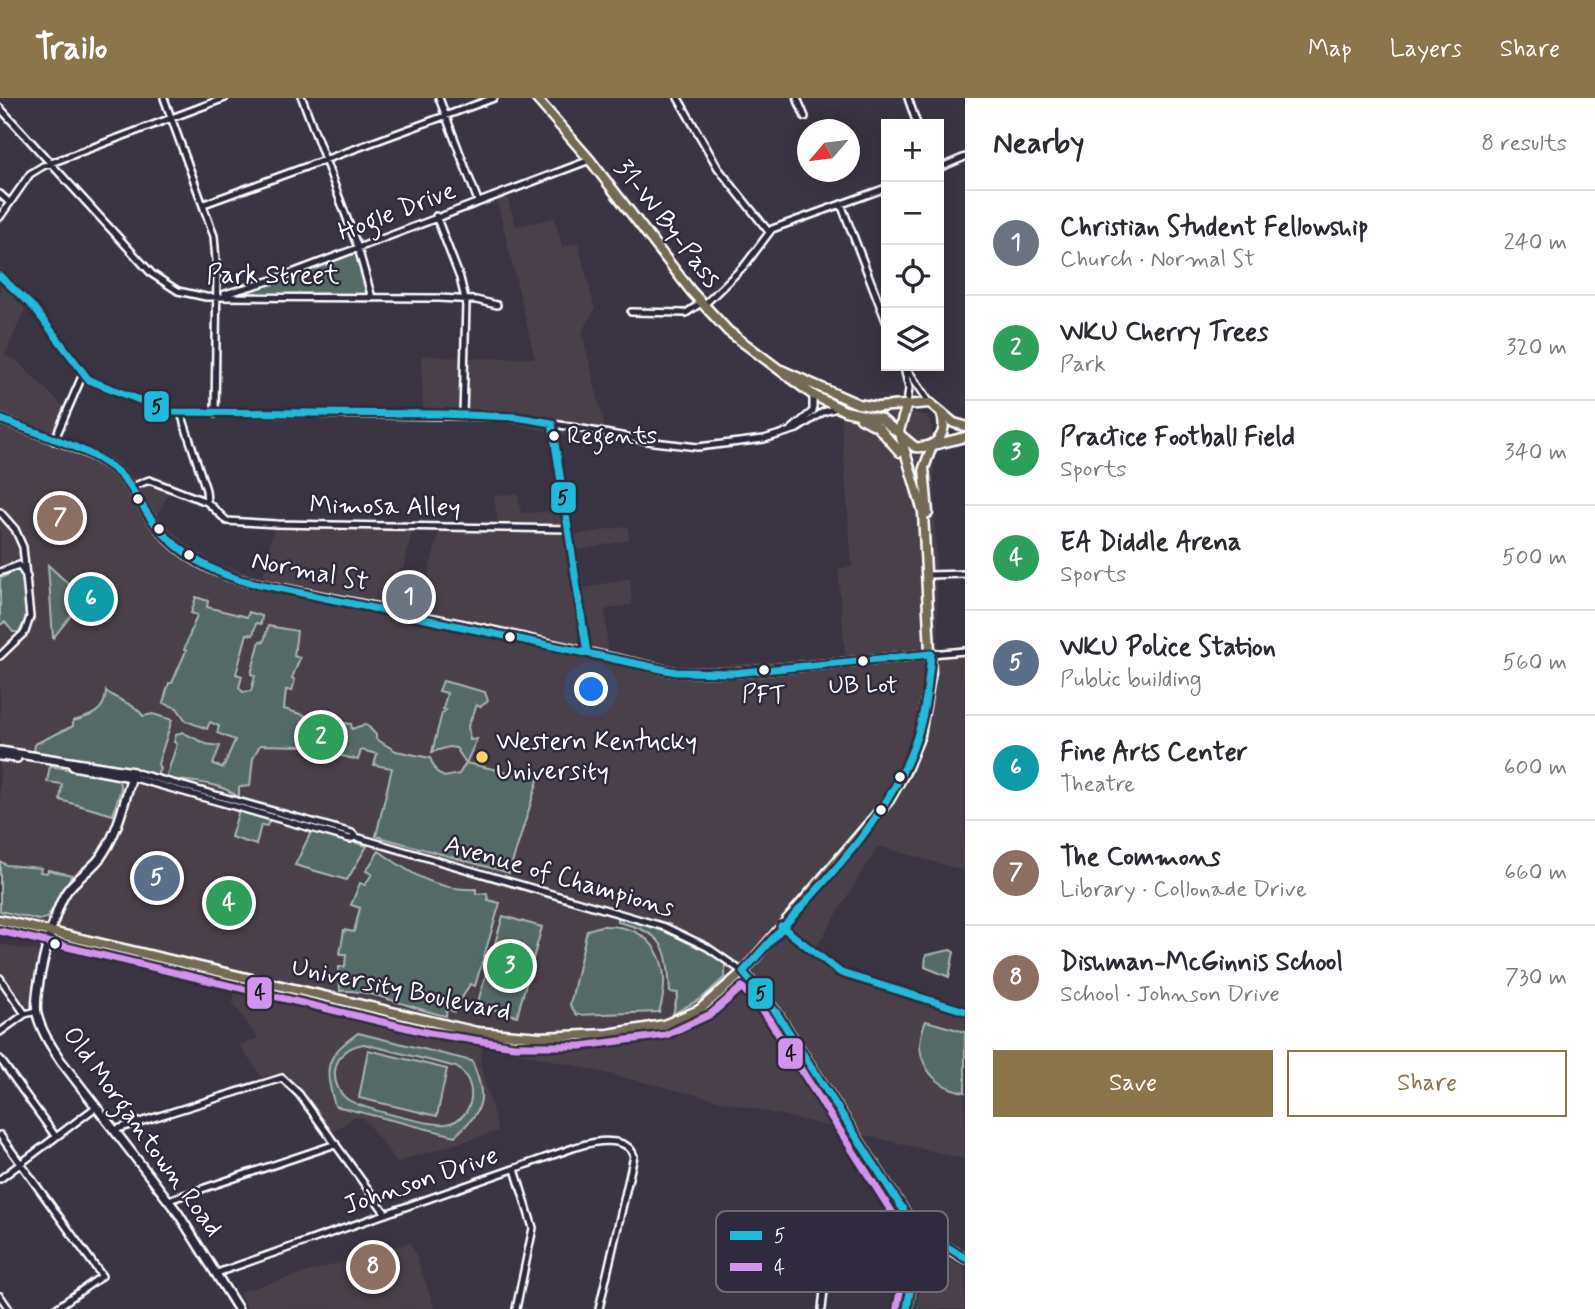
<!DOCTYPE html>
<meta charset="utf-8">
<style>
:root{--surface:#fff;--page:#f2f2f3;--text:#2b2b33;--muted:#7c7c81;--line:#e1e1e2;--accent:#8a764a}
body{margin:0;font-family:Mynerve,sans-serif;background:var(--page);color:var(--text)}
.controls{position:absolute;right:21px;top:21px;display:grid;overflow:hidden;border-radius:0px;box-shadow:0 4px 18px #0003}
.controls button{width:63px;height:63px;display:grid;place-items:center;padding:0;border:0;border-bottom:2px solid var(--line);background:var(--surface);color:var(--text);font:35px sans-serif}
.compass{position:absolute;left:797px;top:21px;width:63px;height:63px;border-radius:50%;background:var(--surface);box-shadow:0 4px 18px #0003;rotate:242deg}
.you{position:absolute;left:592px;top:592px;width:24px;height:24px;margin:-18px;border:5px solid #fff;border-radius:50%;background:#1a73e8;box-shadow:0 0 0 10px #1a73e833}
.badge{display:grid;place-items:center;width:46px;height:46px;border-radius:50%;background:var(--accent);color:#fff;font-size:23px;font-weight:700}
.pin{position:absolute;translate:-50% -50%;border:4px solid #fff;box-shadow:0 2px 7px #0006}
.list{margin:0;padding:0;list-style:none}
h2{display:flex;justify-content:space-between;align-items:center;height:91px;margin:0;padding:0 28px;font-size:30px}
h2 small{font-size:23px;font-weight:400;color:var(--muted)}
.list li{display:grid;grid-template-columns:46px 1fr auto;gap:21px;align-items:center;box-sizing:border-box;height:105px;padding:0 28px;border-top:2px solid var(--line)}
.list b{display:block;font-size:26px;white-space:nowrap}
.list p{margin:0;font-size:23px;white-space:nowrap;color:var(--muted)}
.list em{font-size:23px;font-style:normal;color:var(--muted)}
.actions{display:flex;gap:14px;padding:21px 28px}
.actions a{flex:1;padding:16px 0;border:2px solid var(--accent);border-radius:0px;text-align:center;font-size:24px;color:var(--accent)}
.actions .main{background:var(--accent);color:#fff}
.icon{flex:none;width:38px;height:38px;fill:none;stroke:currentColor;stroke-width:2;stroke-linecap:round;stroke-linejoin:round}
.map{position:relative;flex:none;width:965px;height:1211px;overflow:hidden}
header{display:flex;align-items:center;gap:42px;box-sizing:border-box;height:98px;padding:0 35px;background:var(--accent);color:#fff}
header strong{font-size:33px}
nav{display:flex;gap:38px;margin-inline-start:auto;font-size:24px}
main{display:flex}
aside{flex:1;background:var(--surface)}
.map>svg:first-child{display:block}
.built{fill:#49404a}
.green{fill:#556b66;stroke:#aab5b2;stroke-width:2;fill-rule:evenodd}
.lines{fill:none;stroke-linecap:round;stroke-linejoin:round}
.street-casing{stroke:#fff;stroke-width:10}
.secondary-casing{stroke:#fff;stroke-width:12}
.primary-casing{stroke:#fff;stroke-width:13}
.street{stroke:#2f2a3d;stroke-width:5}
.secondary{stroke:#2f2a3d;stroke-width:7}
.primary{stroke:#756a55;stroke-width:8}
.bus-1-casing{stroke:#2f2a3d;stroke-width:12}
.bus-2-casing{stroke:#2f2a3d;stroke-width:12}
.bus-1{stroke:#20b9da;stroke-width:7}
.bus-2{stroke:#d193ec;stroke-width:7}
.bus-dot{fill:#fff;stroke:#2f2a3d;stroke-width:2.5}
.poi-dot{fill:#ffd166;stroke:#2f2a3d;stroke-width:2.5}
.labels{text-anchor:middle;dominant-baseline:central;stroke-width:5;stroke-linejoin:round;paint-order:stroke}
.bus-label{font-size:24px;fill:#fff;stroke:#2f2a3d}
.street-label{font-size:26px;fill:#fff;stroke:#2f2a3d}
.poi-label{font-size:26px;fill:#fff;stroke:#2f2a3d;text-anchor:start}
.key{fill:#2f2a3d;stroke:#6d6a77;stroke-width:2}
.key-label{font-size:19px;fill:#fff}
.line-badge{stroke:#2f2a3d;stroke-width:2.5}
.pale-badge-label{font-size:19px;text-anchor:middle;font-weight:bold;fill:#111}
</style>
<header>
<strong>Trailo</strong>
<nav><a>Map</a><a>Layers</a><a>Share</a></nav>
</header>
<main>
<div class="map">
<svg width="965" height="1211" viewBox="0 0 965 1211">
<rect width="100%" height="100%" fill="#3b3443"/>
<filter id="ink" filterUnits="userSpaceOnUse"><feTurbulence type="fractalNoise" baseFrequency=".0143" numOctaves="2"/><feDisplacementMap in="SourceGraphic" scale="14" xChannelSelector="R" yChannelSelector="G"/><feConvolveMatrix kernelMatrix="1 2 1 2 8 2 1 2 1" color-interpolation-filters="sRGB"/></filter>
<g filter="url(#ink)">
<!-- built -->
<path class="built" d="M506,96l10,32 39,-8 7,29 16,-4 17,66 -13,23 27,112 -49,-9 15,100 53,-9 1,14 -51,10 6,38 46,-10 2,26 -27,6 3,41 57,13 39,3 141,-11 -7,-88 14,-1 -13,-175 23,9 66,15 5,18 6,224 26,-4v217l-87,-25 -62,102 18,14 25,12 106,30v155l-482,-115 -3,19 18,68 -101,31 -34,-44 -9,-1 -22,16 -44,-56 -14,-3 -12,3 -23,-32 19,-7 -25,-34 2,-18 -235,-56v-663l34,33 -9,9 -20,46 11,5 50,49 -12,27 54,22 26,22 19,-6 22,8 -18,33 26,26 32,22 48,15 11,-52h139l-18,79 25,4 20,-83h58l-4,-31 24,-1 3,19 38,-2 -12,-80 -124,-23 -2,-53 40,3h74l-39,-161z
M0,846l40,8 -12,55 -28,-36z
M411,1144l24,67h-188l-8,-17z
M935,1156l30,13v42h-49l8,-47z"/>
<!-- green -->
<path class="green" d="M356,153l13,41 -3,4 -129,-1z
M48,467l23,21 2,27 -20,25z
M18,471c11,18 13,46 1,63h-6l-8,-10 -5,3v-46z
M196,499l12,4 -1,6 40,10 2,-5 13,4 -1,8 -5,-1 -3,12 -6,-1 -11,40 6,2 -3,12 4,4 8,-1 4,-15 -4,-2 9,-33 4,1 4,-16 29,5 -3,25 6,2 -8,20 3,2 -3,11 -6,-1 -2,19 36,11 31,4 1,5 14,-5 10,11v4l20,12 34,7 6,13 8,6 15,-3 7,-11 -10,-15 -7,-1 -17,5 10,-39 4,-3 -3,-1 4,-16 -8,-2 4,-10 42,11 3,9 -8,6 -3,-2 -9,21 2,14 7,-1 -11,24 50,11h24l-31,99 -133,-37 16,-68 -18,-3 3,-11 -16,-4 -3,10 -55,-14 -43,-1 -7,13 -3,28 -11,1v11c-21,-18 -48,-15 -73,-20l11,-34 -3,-2 2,-7 6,-3 24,12 14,2 -7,18 10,4 12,-28 -18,-7 2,-7 -9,-4 -3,7 -21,-8 -9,-13 -14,-5 6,-20h3l14,-32 -2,-1 13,-35 -6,-2z
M106,593c12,10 31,14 37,25l10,-2 19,6 -14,44 2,5 -3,6 -123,-23 1,-8 38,-18v-5c16,-4 33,-9 33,-30z
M50,668l68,12 3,10 -8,27 -53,-15 2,-16 -15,-2z
M239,712l31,9 -3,7 -6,-1 -5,20 -25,-8z
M312,732l55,16 -20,34 -52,-15z
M379,753c29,21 57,40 97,38v5l11,-1 1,7 12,3 -25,83 -5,-2 -16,28 -7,-4 -1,8c-36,-7 -73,-27 -106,-25l-1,-24h6l1,-13h-6l4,-24 10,2 6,-24 -9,-3 9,-22 5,2 7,-11 -6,-3z
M0,763l6,4 35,3 -1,4 7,1 1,-3 24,5 -25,43 -8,2 -39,-9z
M503,818l39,11 -25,89 -40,-11z
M618,819c38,11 76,22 107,47v13l-23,21 -29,16 5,-21 -8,-1c-3,-46 -4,-58 -52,-70z
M601,828c54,-2 73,38 58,86l-82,3 -7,-10 17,-75z
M950,852l4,2 -5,25 -24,-10 1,-12z
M926,923l39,11v60c-36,-5 -55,-38 -39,-71z
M358,935l114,28c15,38 13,48 -17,75l-120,-30c-11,-38 -11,-49 23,-73zM364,946l92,23c23,14 20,52 -10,57 -14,2 -87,-16 -99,-25 -8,-6 -13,-17 -12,-28 2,-16 14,-25 29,-27z
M368,952l79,19 -10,47 -78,-18z"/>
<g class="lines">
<!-- street casing -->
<g class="street-casing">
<path id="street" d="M164,0l50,138 3,37 -2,141
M302,0l56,150 14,50
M439,0l39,103
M678,0l40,70 51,64
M797,0l8,19
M908,0l9,26
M0,10l152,166 26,17 28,6 233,1 37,2 21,5
M939,70l26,-11
M0,96l10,9
M204,106l290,-106
M841,106l45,117
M436,118l24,62 6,25 -3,112
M0,119l30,-43 13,-8 182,-68
M0,178l34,32 55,72 81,32 346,5 138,25 44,5 66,-8 33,-10 26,-17 14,-4
M225,196l51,-15 314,-119
M704,207l41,-40 27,-36 114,-41
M631,214l55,1 15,-10
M905,268l25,37
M905,274l4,16 -2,16
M181,315l25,77 1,12
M552,325l35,230
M792,331l21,-18v-16
M54,343l29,-67
M132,389l17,-7 58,22 20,19 50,3 292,5
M0,414l15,17 8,18 7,70 -5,15 -25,24
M0,474l19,-7 8,12
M928,477l37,-1
M931,556l34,-3
M133,674l219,61 4,4
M131,679l219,62 6,-2 309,90 42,20 36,25
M781,828l60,47 124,38
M0,880l25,36
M0,934l25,-18 12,-3
M0,961l56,78
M114,1032l168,-52 17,16 87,120
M0,1037l102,141 -47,33
M515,1071l18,59 -17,81
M0,1081l96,-72
M169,1102l167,-56
M217,1175l359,-126c16,-5 51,-13 58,9l-35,153
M0,1198l9,13
M822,1211l7,-66"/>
</g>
<!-- secondary casing -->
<g class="secondary-casing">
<path id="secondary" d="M0,321c34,14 85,28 114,50 16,13 23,30 35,47 22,32 54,53 91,64l239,48 197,44 58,1 197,-19
M0,653l133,21c-8,27 -14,57 -29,80 -9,16 -26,24 -37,39 -13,18 -34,101 -30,123 4,17 14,32 24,47l117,152 60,96
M0,658l17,2
M73,668l58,11"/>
</g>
<!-- primary casing -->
<g class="primary-casing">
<path id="primary" d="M536,0l54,62 101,131 37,40 85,64 32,16 36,8 34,28c22,2 34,-14 26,-35
M781,272l77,34 20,3 52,-4 24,20 11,3
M861,320l17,9 22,25
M934,347l31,-8
M928,415l-4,-45 8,-22
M0,822l477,112 64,5 67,-3 56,-9 35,-15 44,-38 146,-172 16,-28 15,-37 11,-63 -8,-160 -24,-81 8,-27
M743,874l33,40 139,216
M884,1092l27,37 54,31
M907,1211l9,-54 8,-21"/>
</g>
<!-- street -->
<use href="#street" class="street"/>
<!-- secondary -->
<use href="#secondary" class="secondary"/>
<!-- primary -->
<use href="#primary" class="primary"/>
<!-- bus-1 casing -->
<g class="bus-1-casing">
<path id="bus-1" d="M0,178l34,32 55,72 81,32 270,2 76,3 36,6 35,230
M0,321c37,15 81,25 114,50 15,12 24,31 35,47 23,32 54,52 91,64l436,92 58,1 197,-19c-3,32 -6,63 -18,94 -33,87 -111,154 -170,224l33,40 139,216
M781,828l60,47 124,38
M904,1122l61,38
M907,1211l9,-54 8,-21"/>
</g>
<!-- bus-2 casing -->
<g class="bus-2-casing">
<path id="bus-2" d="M0,833l429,102 85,13h67l85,-11 45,-21 31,-27 26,31 138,216
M897,1209l14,-69 -12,-8"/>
</g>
<!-- bus-1 -->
<use href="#bus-1" class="bus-1"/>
<!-- bus-2 -->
<use href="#bus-2" class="bus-2"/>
</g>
</g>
<!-- markers -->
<g class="bus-dot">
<circle cx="554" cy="338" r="6"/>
<circle cx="138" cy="401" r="6"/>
<circle cx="159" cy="431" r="6"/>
<circle cx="189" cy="457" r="6"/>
<circle cx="510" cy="539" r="6"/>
<circle cx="863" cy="563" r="6"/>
<circle cx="764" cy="572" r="6"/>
<circle cx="900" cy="679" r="6"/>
<circle cx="881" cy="712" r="6"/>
<circle cx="55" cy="846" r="6"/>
</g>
<circle class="poi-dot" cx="482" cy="659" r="7"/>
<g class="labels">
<!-- bus labels -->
<g class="bus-label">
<text x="567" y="338" text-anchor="start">Regents</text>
<text x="863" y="588">UB Lot</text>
<text x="764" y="597">PFT</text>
</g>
<!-- street labels -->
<g class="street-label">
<text transform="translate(397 114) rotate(-21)">Hogle Drive</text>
<text transform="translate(667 126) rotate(52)">31-W By-Pass</text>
<text x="273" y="178">Park Street</text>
<text transform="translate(385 409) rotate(1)">Mimosa Alley</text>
<text transform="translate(310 474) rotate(11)">Normal St</text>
<text transform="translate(559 779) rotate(16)">Avenue of Champions</text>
<text transform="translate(401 892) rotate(12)">University Boulevard</text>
<text transform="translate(142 1034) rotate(54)">Old Morgantown Road</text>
<text transform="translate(421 1083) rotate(-19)">Johnson Drive</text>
</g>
<!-- poi labels -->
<g class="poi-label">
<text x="496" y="644">Western Kentucky<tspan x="496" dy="30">University</tspan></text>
</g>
</g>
<!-- legend -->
<rect x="716" y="1113" width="232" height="81" rx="10" class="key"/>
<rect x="730" y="1133" width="32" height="9" fill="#20b9da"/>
<rect x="730" y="1165" width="32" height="8" fill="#d193ec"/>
<g class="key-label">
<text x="774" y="1144">5</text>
<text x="774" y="1176">4</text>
</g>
<g class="line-badge">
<rect x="143" y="292" width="27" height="33" rx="7" fill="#20b9da"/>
<rect x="550" y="383" width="27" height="33" rx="7" fill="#20b9da"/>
<rect x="246" y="878" width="27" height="34" rx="7" fill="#d193ec"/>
<rect x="747" y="879" width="27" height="33" rx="7" fill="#20b9da"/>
<rect x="777" y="939" width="27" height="33" rx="7" fill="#d193ec"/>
</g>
<g class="pale-badge-label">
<text x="157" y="315">5</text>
<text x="563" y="406">5</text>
<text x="260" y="901">4</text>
<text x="761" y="902">5</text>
<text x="791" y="962">4</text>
</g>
</svg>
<div class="controls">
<button>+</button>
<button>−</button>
<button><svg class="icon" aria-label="locate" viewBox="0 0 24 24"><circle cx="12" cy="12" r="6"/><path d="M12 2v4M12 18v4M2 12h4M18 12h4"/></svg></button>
<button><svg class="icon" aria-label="layers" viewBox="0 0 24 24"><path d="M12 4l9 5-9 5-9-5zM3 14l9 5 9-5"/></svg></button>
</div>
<svg class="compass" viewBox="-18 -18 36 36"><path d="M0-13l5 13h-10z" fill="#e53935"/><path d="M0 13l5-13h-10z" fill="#7c7c81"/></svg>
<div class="you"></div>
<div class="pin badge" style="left:409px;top:499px;background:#6b7280">1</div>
<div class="pin badge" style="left:321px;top:639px;background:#2e9e5b">2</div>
<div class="pin badge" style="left:510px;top:868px;background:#2e9e5b">3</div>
<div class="pin badge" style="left:229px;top:805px;background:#2e9e5b">4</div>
<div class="pin badge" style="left:157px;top:780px;background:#5c6f8a">5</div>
<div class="pin badge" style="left:91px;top:501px;background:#0f9aa8">6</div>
<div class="pin badge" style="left:60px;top:420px;background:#8d6e63">7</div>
<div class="pin badge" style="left:373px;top:1169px;background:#8d6e63">8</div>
</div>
<aside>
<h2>Nearby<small>8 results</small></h2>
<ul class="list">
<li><span class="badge" style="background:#6b7280">1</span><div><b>Christian Student Fellowship</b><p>Church · Normal St</p></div><em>240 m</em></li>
<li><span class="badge" style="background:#2e9e5b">2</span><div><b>WKU Cherry Trees</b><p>Park</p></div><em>320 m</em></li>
<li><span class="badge" style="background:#2e9e5b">3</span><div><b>Practice Football Field</b><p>Sports</p></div><em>340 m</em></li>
<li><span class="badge" style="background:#2e9e5b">4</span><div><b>EA Diddle Arena</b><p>Sports</p></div><em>500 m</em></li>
<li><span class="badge" style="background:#5c6f8a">5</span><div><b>WKU Police Station</b><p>Public building</p></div><em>560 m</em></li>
<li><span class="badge" style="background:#0f9aa8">6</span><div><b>Fine Arts Center</b><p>Theatre</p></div><em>600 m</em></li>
<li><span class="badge" style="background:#8d6e63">7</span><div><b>The Commons</b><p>Library · Collonade Drive</p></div><em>660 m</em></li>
<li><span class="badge" style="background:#8d6e63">8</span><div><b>Dishman-McGinnis School</b><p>School · Johnson Drive</p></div><em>730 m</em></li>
</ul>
<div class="actions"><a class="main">Save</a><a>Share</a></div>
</aside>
</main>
